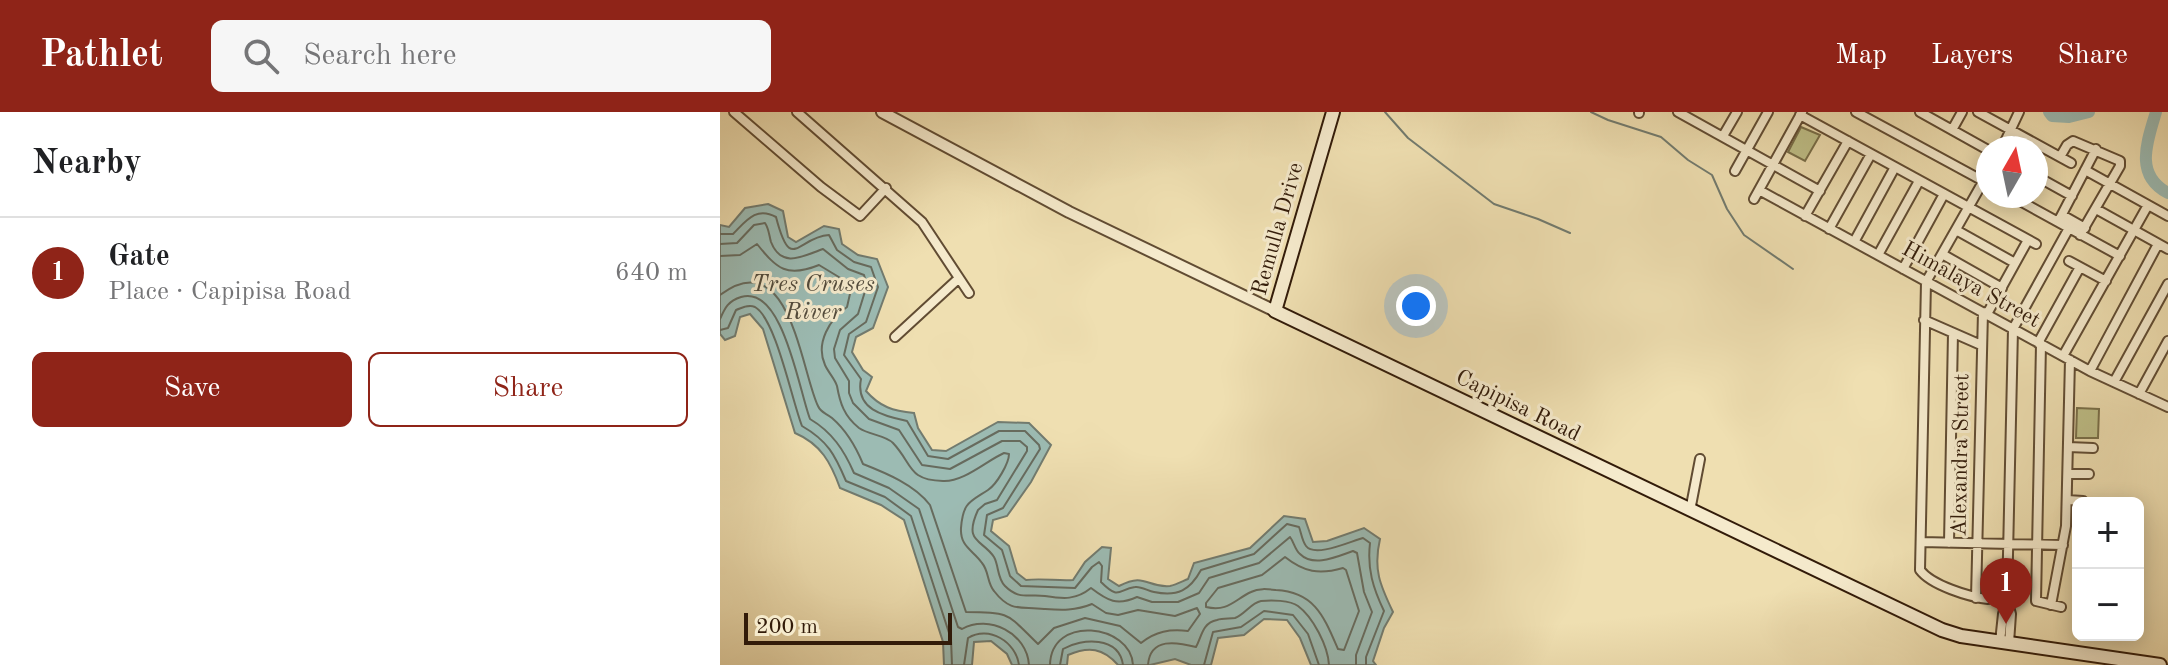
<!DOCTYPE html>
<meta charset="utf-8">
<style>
:root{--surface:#fff;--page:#f6f6f6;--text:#202124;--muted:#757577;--line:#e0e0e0;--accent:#8f2418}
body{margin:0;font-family:"Old Standard TT",serif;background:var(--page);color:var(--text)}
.controls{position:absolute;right:24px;bottom:24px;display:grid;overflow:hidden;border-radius:12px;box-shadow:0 4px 20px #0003}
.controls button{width:72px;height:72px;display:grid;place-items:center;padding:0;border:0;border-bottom:2px solid var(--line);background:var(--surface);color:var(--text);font:40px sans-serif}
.compass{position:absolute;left:1256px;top:24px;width:72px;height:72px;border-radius:50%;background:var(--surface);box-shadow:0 4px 20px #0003;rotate:9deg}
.scale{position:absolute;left:24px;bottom:20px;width:208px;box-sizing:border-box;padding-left:8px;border:4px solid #321b09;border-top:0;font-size:22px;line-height:28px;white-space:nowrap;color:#321b09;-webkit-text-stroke:6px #f5eacc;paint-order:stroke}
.you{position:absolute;left:696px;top:194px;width:28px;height:28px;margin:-20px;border:6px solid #fff;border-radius:50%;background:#1a73e8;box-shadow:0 0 0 12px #1a73e833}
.badge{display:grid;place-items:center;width:52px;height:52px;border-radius:50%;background:var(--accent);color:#fff;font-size:26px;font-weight:700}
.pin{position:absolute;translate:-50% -66px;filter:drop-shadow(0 2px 4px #0008)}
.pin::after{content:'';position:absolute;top:42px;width:28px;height:24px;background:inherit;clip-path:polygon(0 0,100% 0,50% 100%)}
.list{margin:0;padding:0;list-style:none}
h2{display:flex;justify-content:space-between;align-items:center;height:104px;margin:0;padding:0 32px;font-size:34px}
h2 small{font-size:26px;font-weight:400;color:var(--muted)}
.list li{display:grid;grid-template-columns:52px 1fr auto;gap:24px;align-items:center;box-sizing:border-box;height:112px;padding:0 32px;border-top:2px solid var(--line)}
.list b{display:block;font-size:30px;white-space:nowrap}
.list p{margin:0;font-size:26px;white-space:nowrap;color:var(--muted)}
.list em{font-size:26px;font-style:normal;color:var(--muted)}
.actions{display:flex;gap:16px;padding:24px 32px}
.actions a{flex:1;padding:18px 0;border:2px solid var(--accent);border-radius:12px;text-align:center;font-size:28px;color:var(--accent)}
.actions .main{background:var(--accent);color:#fff}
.icon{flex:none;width:44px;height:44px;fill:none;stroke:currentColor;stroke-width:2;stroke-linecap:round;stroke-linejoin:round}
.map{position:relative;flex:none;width:1448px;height:553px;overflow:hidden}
header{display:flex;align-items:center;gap:48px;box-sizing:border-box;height:112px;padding:0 40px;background:var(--accent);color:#fff}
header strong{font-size:38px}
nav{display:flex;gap:44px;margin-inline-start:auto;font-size:28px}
.search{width:560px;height:72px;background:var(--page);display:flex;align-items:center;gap:20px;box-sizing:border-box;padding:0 28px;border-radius:12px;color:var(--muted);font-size:30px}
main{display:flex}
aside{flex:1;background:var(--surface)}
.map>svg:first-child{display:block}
.green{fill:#bfc088;stroke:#786e48;stroke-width:2}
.water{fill:#9cbbb3;stroke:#727b6f;stroke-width:2}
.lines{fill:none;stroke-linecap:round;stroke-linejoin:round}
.shore{stroke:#676b5e;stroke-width:2}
.stream{stroke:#727b6f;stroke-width:2}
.river{stroke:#9cbbb3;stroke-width:12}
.minor-casing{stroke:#614c33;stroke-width:12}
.tertiary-casing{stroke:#614c33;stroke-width:14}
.secondary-casing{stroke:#321b09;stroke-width:16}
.minor{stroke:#f5eacc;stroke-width:8}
.tertiary{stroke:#f5eacc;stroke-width:10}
.secondary{stroke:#f5eacc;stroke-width:12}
.labels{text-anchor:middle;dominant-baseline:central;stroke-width:6;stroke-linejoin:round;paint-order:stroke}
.street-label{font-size:22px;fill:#321b09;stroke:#f5eacc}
.water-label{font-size:24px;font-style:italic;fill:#524b3c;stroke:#f5eacc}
</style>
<header>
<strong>Pathlet</strong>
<div class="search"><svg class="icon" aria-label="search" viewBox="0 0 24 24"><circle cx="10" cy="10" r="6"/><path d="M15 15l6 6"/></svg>Search here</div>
<nav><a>Map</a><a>Layers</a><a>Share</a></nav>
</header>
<main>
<aside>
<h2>Nearby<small></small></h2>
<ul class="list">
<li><span class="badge">1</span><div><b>Gate</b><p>Place · Capipisa Road</p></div><em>640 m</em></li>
</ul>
<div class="actions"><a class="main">Save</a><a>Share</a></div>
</aside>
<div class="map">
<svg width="1448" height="553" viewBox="0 0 1448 553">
<rect width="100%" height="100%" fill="#efdfb1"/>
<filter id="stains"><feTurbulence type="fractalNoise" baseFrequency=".0025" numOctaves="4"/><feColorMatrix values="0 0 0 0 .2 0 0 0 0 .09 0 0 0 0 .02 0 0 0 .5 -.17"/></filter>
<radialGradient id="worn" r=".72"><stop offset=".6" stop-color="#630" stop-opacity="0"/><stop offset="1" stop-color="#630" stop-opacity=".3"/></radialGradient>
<!-- green -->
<path class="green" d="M1081,15l19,8 -15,26 -17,-9z
M1357,296l22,1 -1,29h-22z"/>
<!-- water -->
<path class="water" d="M48,92l15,7 5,26 8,5 28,-16 15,3 3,15 16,11 19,4 11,28 -15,41 -17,9 -4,15 11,18 9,7 -6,14c14,16 27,20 48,22l4,15 14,22 14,1 52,-29 31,1 22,22 -20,37 -24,34 -14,4 -2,11 18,15 8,27 9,7c16,-2 31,1 47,0l12,-18 17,-15 9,1 -3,31 11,7c27,-14 27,2 51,0 6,-1 13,-5 18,-7l6,-16 56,-15 34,-32 21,3 8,23 14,-1 37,-13 16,11c-7,30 0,46 13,73l-9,16 -11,33 3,4h-65l-11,-27 -13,-18 -23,-1 -20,16 -26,3 -7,27h-20l-16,-6 -25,6h-32c-15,-17 -29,-19 -50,-10l-1,10h-55l-5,-11 -16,-13 -17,1 -2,23h-28l-1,-23 -39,-122 -23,-15 -41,-17c-9,-25 -19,-44 -45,-55l-32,-104 -13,-15 -10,3 -5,19 -10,4 -5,-6v-109l9,2 16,-19z"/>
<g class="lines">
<!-- shore -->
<path class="shore" d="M0,122h13c13,-13 23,-28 43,-17 15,58 21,20 53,18l8,15 17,12 17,5 7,20 -12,35 -17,12 -5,21 17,24c-6,30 22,37 46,42l21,35 20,3 51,-28h26l14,14 1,4 -37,59 -16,7 -3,20 18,15 8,26 11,10 54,2 17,-21 7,-5 3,4 -1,16c19,19 17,7 34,5 6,-1 13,4 19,5 24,5 36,-2 47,-22l53,-16 33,-30 12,3c2,5 3,14 7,19 9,12 45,-5 57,-8l7,5c-3,26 3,45 14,68l-18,46v8
M0,132l17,-1 17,-18 11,-2c4,6 4,12 6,19 11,28 34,13 52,7l25,20 16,6 3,10 -9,29 -18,16 -6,19 1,9 14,23v12l4,10 16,16 30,11 23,35 28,4 52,-28h18l7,6v4l-30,49 -12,4 -7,6c-15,33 4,29 16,47 5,9 3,21 11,29 14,14 23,8 40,10 19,3 31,4 46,-8 17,13 26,18 46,9l15,5h26l21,-9 10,-15 50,-15 31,-26c4,5 5,13 10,17 14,14 38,2 53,-3l4,2 7,39 8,20 -16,43v10
M0,144l20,-1 17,-11c20,25 30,34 62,21l33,20 -5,22c-17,12 -32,36 -22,58 3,7 10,14 12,21 3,17 7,30 22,42 10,7 26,7 34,15 20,21 14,37 50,38 21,1 43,-20 61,-28l5,1c0,9 -12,30 -21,36 -18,12 -25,12 -27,38 -1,19 12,22 21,35 7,8 5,20 12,28 17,22 27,15 50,18 17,1 31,2 48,-5l14,9 12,2 20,-5 37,6 22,-8 3,6 -12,17c-18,-2 -32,0 -47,12l-21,-17 -35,-8 -31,10 -16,16c-31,-30 -26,-32 -72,-32l-36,-107c-15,-20 -44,-32 -67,-41 -7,-17 -17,-34 -31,-46 -6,-5 -11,-5 -14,-12 -17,-35 -28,-164 -98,-111
M0,207c5,-11 8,-18 21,-22 42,-13 58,94 69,122 22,13 34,31 44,54l35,15 30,21 39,118 4,2c27,-15 65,4 67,36
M0,218l8,-2 8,-18c6,-2 12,-6 19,-3 21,12 37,94 47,119 26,15 33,29 44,55l39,16 26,19 40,123 1,26
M565,445c19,15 34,18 58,11l3,2 13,41 -15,39 -6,-1c-14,-32 -23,-57 -62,-59 -9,-1 -17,-2 -25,2 -17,8 -23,20 -45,15v-4l12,-15 44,-13z
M244,553l4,-27c21,-13 48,4 51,27
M330,553c1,-51 81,-41 83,0
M340,553l3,-16c19,-11 56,-13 60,16
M428,553c2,-28 29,-23 48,-18 6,-11 6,-24 21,-27 6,-2 13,-1 18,-2 10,-4 16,-15 26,-17 10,-1 29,-1 37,5 15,11 30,40 31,59
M484,553l9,-33 28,-5 23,-16 29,4 15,19 11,31"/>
<!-- stream -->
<path class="stream" d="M665,0l23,26 86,66 44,15 32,14
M871,0l17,8 53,17 27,23 24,15 15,34 17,26 49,34"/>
<!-- river -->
<path class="river" d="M1329,0l3,4 17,1 20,-5
M1436,0c-9,30 -22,63 12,81"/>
<!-- minor casing -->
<g class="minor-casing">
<path id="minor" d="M14,0l87,75 39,29 26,-28
M77,0l125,110 47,71
M958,0l142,79
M1136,0l131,71
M1200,0l68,38
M1258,0l93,51
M919,1v-1
M1080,3l236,129
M1232,18l10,-18
M1003,24l14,-24
M1282,36l17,-36
M1340,45l7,-12 6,-4 47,20v5l-40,69
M1365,58l83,46
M1015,59l33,-59
M1316,64l36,20
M1039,78l331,181 78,36
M1291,84l109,60
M1034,87l48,-87
M1376,97l72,40
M1342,103l23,13
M1085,104l43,-75
M1338,110l38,-73
M1109,117l42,-75
M1236,118l59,33
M1134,130l41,-75
M1222,142l60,34
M1158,143l41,-74
M1349,149l37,20
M1183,157l41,-75
M1267,202l41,-74
M1204,208l57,25
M175,225l63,-58
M1318,231l42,-76
M1321,232l-5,257 25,6
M1343,244l85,-151
M1370,259l68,-127
M1394,270l54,-98
M1419,282l29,-53
M1348,335l25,1
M1348,362h21
M1347,388l16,1
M970,399l10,-52
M1201,430l142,3
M1229,431l4,-210
M1256,486l7,-286
M1268,487c-19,-2 -57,-14 -68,-29l6,-288 62,-109
M1287,488l4,14 -2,29
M1331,493l15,-79 4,-166
M1280,530l3,-28 4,-14 6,-271 56,-101"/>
</g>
<!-- tertiary casing -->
<g class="tertiary-casing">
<path id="tertiary" d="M162,0l187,100 206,99"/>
</g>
<!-- secondary casing -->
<g class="secondary-casing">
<path id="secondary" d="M613,0l-58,199 667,319 19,6 199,29"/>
</g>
<!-- minor -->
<use href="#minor" class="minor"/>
<!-- tertiary -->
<use href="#tertiary" class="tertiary"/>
<!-- secondary -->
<use href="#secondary" class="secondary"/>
</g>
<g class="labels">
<!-- street labels -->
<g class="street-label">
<text transform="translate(558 117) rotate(-74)">Remulla Drive</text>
<text transform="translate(1251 173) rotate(29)">Himalaya Street</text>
<text transform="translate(798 294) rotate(26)">Capipisa Road</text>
<text transform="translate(1241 343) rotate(-89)">Alexandra Street</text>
</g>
<!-- water labels -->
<g class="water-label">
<text x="93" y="173">Tres Cruses<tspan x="93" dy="28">River</tspan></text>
</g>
</g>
<rect width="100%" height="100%" filter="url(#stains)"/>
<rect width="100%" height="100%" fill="url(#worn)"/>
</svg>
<div class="controls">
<button>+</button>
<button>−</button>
</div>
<svg class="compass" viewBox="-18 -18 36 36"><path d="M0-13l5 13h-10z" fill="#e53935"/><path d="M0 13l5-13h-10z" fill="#757577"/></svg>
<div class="scale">200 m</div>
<div class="you"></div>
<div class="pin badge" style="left:1286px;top:512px">1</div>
</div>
</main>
